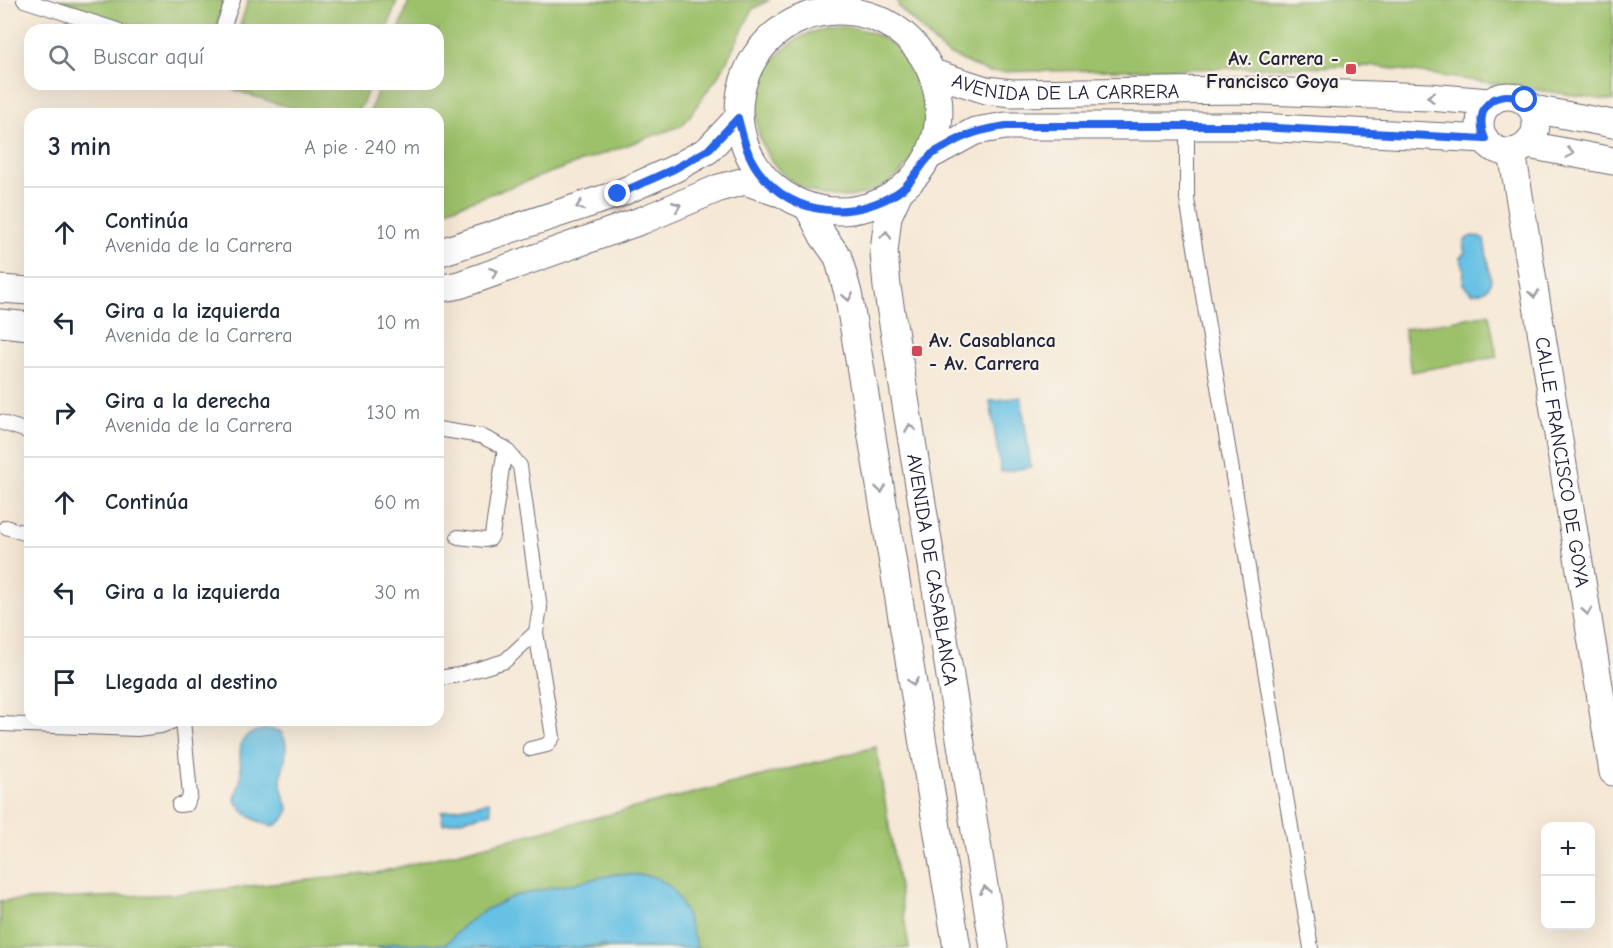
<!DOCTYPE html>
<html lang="es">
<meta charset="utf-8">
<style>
:root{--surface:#fff;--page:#f6f6f7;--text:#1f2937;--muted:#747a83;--line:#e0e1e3}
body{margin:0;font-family:"Comic Neue",sans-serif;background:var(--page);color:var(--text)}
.controls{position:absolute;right:18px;bottom:18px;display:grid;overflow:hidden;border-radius:12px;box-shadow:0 6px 24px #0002}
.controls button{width:54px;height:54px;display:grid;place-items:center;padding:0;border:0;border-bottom:2px solid var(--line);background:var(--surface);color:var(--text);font:30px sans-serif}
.stop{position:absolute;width:18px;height:18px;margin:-14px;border:4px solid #2563eb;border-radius:50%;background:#fff}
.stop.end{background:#2563eb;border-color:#fff;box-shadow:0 2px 6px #0008}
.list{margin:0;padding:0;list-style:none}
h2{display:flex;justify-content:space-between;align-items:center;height:78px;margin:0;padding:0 24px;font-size:26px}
h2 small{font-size:20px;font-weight:400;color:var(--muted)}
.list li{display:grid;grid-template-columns:39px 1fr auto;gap:18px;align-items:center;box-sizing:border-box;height:90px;padding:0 24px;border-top:2px solid var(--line)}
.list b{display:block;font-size:22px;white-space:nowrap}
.list p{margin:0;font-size:20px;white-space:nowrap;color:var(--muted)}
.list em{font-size:20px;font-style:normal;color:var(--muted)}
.icon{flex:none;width:33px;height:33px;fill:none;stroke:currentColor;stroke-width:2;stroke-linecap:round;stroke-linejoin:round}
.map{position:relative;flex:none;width:1613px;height:948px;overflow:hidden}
.search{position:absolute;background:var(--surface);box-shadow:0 6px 24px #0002;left:24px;top:24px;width:420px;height:66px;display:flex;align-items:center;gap:15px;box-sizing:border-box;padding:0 21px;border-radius:18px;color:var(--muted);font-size:22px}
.panel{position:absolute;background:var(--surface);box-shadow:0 6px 24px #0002;left:24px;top:108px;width:420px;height:618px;border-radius:18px}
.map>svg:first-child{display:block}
.green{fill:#9dc16a;stroke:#607252;stroke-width:1.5}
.water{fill:#66c1e4;stroke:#447290;stroke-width:1.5}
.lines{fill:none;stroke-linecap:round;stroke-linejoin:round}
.service-casing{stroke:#6c6771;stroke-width:16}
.minor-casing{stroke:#6c6771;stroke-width:29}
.service{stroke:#fff;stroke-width:14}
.minor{stroke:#fff;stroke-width:27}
.oneway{stroke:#9c9ca7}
.route{stroke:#2563eb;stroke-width:8}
.poi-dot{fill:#d1495b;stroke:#f7f3e8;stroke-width:2}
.labels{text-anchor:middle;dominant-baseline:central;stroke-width:4.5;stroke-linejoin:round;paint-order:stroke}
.poi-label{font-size:20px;font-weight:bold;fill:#22223b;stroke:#f7f3e8;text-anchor:end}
.street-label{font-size:20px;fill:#22223b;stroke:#f7f3e8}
</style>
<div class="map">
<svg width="1613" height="948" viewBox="0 0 1613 948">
<rect width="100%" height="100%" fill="#f7f3e8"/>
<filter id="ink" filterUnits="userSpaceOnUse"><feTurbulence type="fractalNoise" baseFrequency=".0167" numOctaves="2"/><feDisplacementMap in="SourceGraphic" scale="12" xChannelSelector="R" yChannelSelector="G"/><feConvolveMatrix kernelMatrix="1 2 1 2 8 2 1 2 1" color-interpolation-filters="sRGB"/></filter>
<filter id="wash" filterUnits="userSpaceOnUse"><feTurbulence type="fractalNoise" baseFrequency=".008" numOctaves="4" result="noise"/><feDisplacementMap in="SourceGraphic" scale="24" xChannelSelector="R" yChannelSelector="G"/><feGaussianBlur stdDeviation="1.35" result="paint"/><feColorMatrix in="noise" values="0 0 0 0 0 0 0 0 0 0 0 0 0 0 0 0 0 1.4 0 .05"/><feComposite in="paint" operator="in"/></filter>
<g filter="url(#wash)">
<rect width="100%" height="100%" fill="#f6e8d6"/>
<!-- green -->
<path class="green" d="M59,0h165l-7,26 -4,4h-61l-32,-9z
M248,0h149l-10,30h-148z
M409,0h360l-16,9 -32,63 -38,53 -245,88v-99h-69l11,-30h58v-54h-39z
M897,0h716v101l-239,-35 -386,6 -44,-20 -45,-45z
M756 112a85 85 0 1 1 170 0a85 85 0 1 1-170 0Z
M218,84h152c-3,6 -5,17 -9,22 -22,25 -115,-13 -143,-22z
M1489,314l8,43 -86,15 -7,-43z
M876,747l33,201h-909v-47l177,-7 199,-21z"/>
<!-- water -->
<path class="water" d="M1473,236l7,1 4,3 7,40c-3,11 -9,13 -19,13l-9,-9 1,-16 -4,-10 5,-6c-3,-8 -1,-14 8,-16z
M1021,397l10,70 -30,5 -11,-71z
M267,729l13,2c13,16 1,34 1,51 0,9 5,20 8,28l-6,10 -9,6c-17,-4 -30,-10 -39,-26 1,-9 6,-16 6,-24 0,-27 -8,-42 26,-47z
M489,802l2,11 -48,11 -2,-12z
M616,874c11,1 23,0 34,2 31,7 38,46 47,72h-90l-4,-3 -30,3h-197l18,-5 52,1 18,-19 23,-16 27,-13z"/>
</g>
<g filter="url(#ink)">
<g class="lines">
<!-- service casing -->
<g class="service-casing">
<path id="service" d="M24,0l93,30
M222,30l11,-30
M1187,126v73l124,749
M0,422l30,10
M438,429l43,7 24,12 15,18 20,142 -4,24 -31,29 -46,14 -21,3
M6,527l24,8
M458,537l27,3 5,-1 2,-4 13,-87
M0,724l137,5 24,-3 15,-6
M530,749l17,-4 6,-8 -17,-105
M179,805l8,-1 3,-9 -7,-75"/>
</g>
<!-- minor casing -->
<g class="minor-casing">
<g id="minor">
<circle cx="839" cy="111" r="100"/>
<path id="s1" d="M933,73l53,17 26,3 225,-3 192,7 60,5"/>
<circle cx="1508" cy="124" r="28"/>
<path d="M1533,109l80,15"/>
<path d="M1528,145l85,16"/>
<path id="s2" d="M1512,152l101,620"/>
<path d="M931,155l44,-24 31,-5h233l246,13"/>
<path id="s3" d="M899,192l-11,24 -4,36 3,35 107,661"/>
<path d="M808,207l15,29 15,21 10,36 109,655"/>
<path d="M438,253l180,-59 56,-25 34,-19 30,-32"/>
<path d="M0,289l30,2"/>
<path d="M438,289l21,-4 184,-65 76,-32 26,-7 31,11"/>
<path d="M0,323l30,3"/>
</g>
</g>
<!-- service -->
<use href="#service" class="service"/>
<!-- minor -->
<use href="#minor" class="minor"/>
</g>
<!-- one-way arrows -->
<defs><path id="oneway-chevron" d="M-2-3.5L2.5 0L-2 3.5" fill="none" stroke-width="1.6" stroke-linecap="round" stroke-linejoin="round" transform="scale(1.5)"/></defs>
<g class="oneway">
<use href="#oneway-chevron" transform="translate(1431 97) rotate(-176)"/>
<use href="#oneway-chevron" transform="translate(1570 153) rotate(11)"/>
<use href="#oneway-chevron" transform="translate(580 206) rotate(162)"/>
<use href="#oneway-chevron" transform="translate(677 206) rotate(-22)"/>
<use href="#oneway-chevron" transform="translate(886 235) rotate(-85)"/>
<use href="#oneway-chevron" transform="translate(494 272) rotate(-19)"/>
<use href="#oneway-chevron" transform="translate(1534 294) rotate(81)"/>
<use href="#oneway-chevron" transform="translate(848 297) rotate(79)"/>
<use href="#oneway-chevron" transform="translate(910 428) rotate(-99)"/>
<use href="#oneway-chevron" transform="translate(881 489) rotate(81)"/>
<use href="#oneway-chevron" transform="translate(1587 611) rotate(81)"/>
<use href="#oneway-chevron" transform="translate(913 682) rotate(81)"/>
<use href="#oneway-chevron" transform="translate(985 890) rotate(-99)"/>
</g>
</g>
<g class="lines" filter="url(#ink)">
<!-- route -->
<path class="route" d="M618,194l56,-25 34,-19 30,-32c5,19 9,39 22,55 34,44 92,47 137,20 15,-9 21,-25 33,-37 4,-4 11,-7 16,-10 22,-13 35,-16 60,-20h233l246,13c-12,-31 8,-52 40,-39"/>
</g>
<!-- markers -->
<g class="poi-dot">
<rect x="1345" y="63" width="12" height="12" rx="3"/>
<rect x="911" y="345" width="12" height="12" rx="3"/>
</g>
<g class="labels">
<!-- poi labels -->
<g class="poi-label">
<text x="1339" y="58">Av. Carrera -<tspan x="1339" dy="23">Francisco Goya</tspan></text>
<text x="929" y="340" text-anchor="start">Av. Casablanca<tspan x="929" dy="23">- Av. Carrera</tspan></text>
</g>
<!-- street labels -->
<g class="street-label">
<text stroke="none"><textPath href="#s1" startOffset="135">AVENIDA DE LA CARRERA</textPath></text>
<text stroke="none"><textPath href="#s2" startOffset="314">CALLE FRANCISCO DE GOYA</textPath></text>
<text stroke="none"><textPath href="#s3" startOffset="384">AVENIDA DE CASABLANCA</textPath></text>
</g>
</g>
</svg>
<div class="controls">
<button>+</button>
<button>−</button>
</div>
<div class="stop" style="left:1525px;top:100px"></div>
<div class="stop end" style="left:618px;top:194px"></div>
<div class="search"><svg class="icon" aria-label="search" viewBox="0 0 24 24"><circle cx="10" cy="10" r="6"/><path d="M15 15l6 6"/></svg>Buscar aquí</div>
<section class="panel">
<h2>3 min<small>A pie · 240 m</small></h2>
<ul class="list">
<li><svg class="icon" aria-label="ahead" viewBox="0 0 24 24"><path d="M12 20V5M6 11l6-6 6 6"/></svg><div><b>Continúa</b><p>Avenida de la Carrera</p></div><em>10 m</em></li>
<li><svg class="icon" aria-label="left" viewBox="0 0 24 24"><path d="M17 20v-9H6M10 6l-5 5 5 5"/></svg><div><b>Gira a la izquierda</b><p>Avenida de la Carrera</p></div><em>10 m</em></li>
<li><svg class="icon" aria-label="right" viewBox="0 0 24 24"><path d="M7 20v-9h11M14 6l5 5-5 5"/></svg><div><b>Gira a la derecha</b><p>Avenida de la Carrera</p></div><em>130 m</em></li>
<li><svg class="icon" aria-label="ahead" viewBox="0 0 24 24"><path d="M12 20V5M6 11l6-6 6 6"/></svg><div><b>Continúa</b></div><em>60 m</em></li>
<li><svg class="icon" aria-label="left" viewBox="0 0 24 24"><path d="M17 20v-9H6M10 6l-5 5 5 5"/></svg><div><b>Gira a la izquierda</b></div><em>30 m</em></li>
<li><svg class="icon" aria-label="arrive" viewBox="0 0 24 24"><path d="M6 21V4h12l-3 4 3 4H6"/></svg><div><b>Llegada al destino</b></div></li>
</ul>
</section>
</div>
